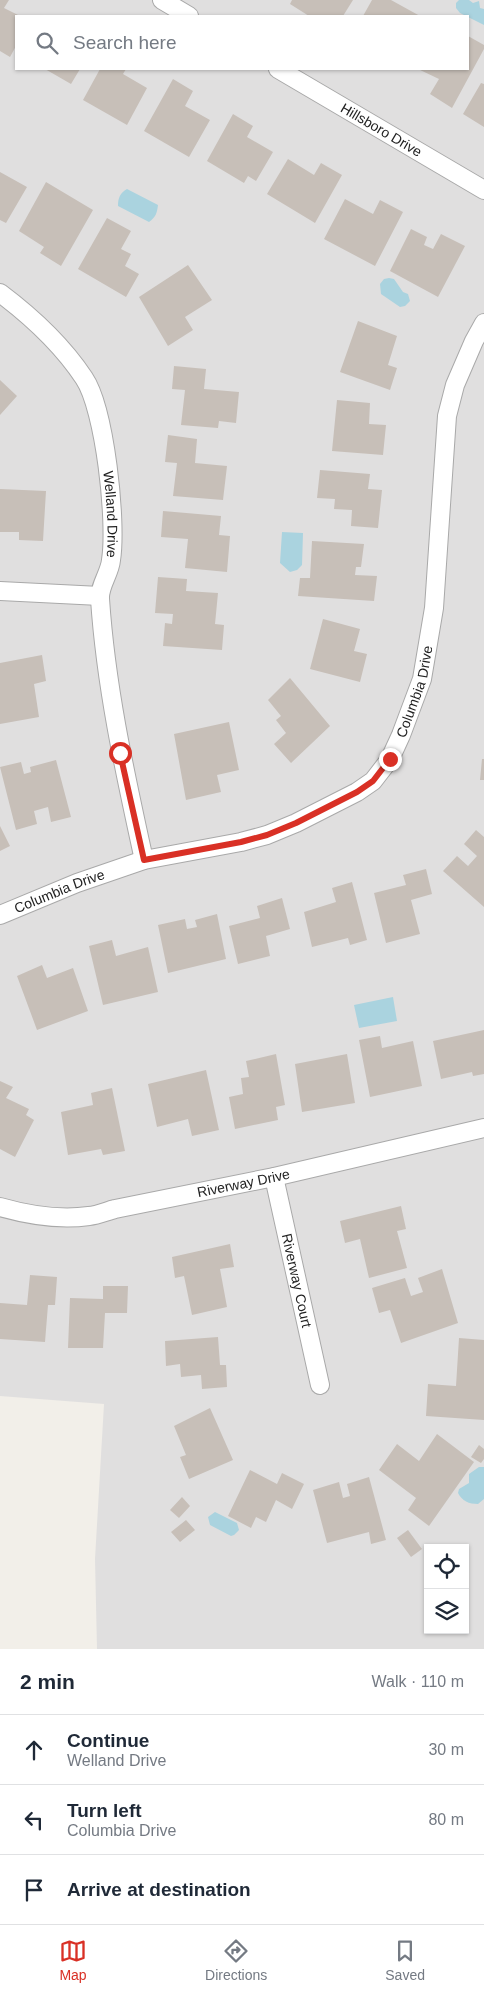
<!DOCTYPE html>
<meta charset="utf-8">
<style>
:root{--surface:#fff;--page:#f2f2f3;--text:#1f2937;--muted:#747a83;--line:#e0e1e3;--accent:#d93025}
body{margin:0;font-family:Helvetica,sans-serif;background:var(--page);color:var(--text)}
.controls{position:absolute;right:15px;bottom:15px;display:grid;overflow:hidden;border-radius:0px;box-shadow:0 1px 4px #0004}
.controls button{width:45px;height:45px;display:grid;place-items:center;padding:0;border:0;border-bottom:1px solid var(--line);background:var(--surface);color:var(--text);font:25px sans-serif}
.stop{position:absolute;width:15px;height:15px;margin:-11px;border:4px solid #d93025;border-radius:50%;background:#fff}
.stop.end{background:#d93025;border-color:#fff;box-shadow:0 1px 5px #0008}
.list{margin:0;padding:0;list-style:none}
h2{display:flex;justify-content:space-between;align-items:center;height:65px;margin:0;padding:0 20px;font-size:21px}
h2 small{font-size:16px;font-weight:400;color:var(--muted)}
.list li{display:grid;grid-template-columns:32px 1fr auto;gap:15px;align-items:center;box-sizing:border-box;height:70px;padding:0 20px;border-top:1px solid var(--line)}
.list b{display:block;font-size:19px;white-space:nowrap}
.list p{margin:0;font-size:16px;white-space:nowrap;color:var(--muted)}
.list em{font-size:16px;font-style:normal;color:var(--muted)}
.icon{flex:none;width:28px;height:28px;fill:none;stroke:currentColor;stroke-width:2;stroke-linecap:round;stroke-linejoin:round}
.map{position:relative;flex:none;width:484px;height:1649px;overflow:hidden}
.search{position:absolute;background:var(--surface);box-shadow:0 1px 4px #0004;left:15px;right:15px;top:15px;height:55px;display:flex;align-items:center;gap:12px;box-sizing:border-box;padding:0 18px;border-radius:0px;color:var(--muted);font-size:19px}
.sheet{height:275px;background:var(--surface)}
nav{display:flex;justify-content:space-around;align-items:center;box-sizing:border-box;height:70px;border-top:1px solid var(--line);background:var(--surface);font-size:14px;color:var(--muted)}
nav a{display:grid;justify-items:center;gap:2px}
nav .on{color:var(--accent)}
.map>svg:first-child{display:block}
.residential{fill:#e0dfdf;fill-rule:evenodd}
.water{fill:#aad3df}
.building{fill:#c7bfb8}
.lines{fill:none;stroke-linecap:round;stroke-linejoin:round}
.street-casing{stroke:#a9a9a9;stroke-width:20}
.street{stroke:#fff;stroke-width:18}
.route{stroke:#d93025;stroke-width:6}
.labels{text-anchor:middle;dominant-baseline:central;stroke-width:5;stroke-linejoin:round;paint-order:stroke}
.street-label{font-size:14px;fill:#222;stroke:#fff}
</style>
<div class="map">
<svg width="484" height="1649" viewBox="0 0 484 1649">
<rect width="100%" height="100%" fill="#f2efe9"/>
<!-- residential -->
<path class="residential" d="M0,0h484v1649h-387l-2,-90 9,-155 -104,-8zM16,16h452v53h-452zM428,1548h37v82h-37z"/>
<!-- water -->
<path class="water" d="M459,0h10l4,3 6,-2 1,7 4,1v16l-24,-12 -4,-5v-5z
M127,189l31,16c-1,8 -2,12 -9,17l-31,-16c0,-8 2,-13 9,-17z
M389,278l5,1 9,13 5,2 2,7 -5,5 -5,1 -19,-13 -1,-10 4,-5z
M282,532l21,1 -1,32 -5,5 -7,2 -10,-9z
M393,997l4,24 -38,7 -5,-23z
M479,1467h5v32l-6,5c-9,0 -16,-3 -20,-11l1,-4 10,-6v-9z
M215,1512l22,11 2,7 -5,5 -3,1 -21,-11 -2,-8z"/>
<!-- building -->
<path class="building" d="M0,0h9l-5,8 16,8h-4v30l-6,11 -10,-6z
M292,0h61l-10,16h-34l-19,-12z
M372,0h19l29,16h-57z
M468,36l16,9v4l-32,59 -22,-14 9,-15 -21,-10h50z
M45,69h35l-9,15z
M100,69h26l-3,5 24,14 -20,37 -44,-25z
M173,79l20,12 -8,15 25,14 -21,37 -45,-26z
M481,83l3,1v43l-21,-13z
M233,114l20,12 -6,11 26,15 -17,29 -8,-5 -4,7 -37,-22z
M288,159l26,16 7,-12 21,12 -27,48 -48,-29z
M0,172l27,15 -21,36 -6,-3z
M46,182l47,28 -32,56 -21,-13 4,-6 -25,-16z
M345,199l28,15 7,-14 23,12 -28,54 -51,-27z
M107,218l24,13 -10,18 10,5 -6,12 14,8 -13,23 -48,-28z
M411,229l16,8 -3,8 9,4 8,-15 24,12 -27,51 -48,-26z
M188,265l24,35 -27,17 8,13 -25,16 -29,-49z
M358,321l39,15 -9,29 9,3 -7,22 -50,-18z
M174,366l32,3 -2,20 35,3 -3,31 -17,-2 -1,7 -37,-3 4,-35 -13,-1z
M0,380l17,16 -17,19z
M337,400l33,3 -1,21 17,1 -3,30 -51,-4z
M168,435l29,4 -2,24 32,3 -4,34 -50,-4 4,-33 -12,-1z
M320,470l50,4 -2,15 14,1 -4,38 -27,-2 1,-16 -18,-1 1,-10 -18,-1z
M0,489l46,2 -3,50 -24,-1v-8h-19z
M163,511l58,5 -2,19 11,1 -3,36 -42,-4 3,-29 -27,-2z
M312,541l52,3 -3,23h-5l-1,8 22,1 -3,25 -76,-5 2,-18h10z
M158,577l29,2 -1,12 32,2 -3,31 9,1 -2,25 -59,-4 2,-23 7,1 1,-10 -18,-1z
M323,619l37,10 -6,22 13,3 -7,28 -50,-13z
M42,655l4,26 -12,3 5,33 -39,7v-61z
M290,678l40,48 -39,37 -17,-19 12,-11 -10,-13 5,-4 -13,-16z
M229,722l10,48 -22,5 4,17 -35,8 -12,-66z
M482,759h2v21h-4z
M56,760l15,57 -20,5 -3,-15 -14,4 3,13 -21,6 -16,-63 21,-5 3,12 7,-2 -1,-5z
M0,826l10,20 -10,5z
M476,830l8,7v70l-41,-36 14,-15 11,10 9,-10 -13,-12z
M426,869l6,25 -21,6 9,34 -34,9 -12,-50 32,-8 -3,-10z
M352,882l15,58 -17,5 -2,-7 -36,9 -8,-35 32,-10 -4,-14z
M282,898l8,31 -24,7 4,20 -32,8 -9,-38 31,-8 -3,-12z
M217,914l9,45 -58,14 -10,-48 27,-6 2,10 10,-2 -2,-7z
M112,940l4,16 32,-9 10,45 -55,13 -14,-59z
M42,965l5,13 26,-10 15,43 -51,19 -20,-54z
M484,1030v44l-11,2 -1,-4 -31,7 -8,-38z
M380,1036l2,12 31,-7 9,45 -52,11 -11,-57z
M276,1054l9,51 -9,2 2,13 -43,9 -6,-32 14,-3 -2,-16 8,-1 -3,-16z
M347,1054l8,49 -53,9 -7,-48z
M206,1070l13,60 -27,6 -4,-17 -31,8 -9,-43z
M0,1081l13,6 -7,11 23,11 -3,6 8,5 -19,37 -15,-8z
M112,1088l13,63 -22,4 -2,-6 -33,6 -7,-43 32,-7 -2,-12z
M401,1206l5,23 -9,2 10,37 -38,10 -9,-39 -15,4 -5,-22z
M230,1244l4,23 -14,2 7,38 -35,8 -8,-39 -9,2 -3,-21z
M442,1269l16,54 -57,20 -11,-33 -11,3 -7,-25 33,-10 6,18 12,-4 -5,-14z
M30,1275l27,2 -2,28h-7l-3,37 -45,-3v-36l27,2z
M103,1286h25l-1,27h-22l-2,35h-35l2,-50 33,1z
M218,1337l2,28h6l1,22 -25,2 -1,-14 -20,2 -1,-13 -14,2 -1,-25z
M459,1338l25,2v80l-58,-4 2,-32 28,2z
M210,1408l23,52 -44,19 -9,-22 6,-2 -12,-29z
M437,1434l37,28 -45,64 -21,-16 8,-12 -37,-28 18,-26 22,17z
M479,1445l5,4v10l-3,4 -10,-6z
M250,1470l27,14 5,-11 22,11 -12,25 -16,-9 -10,22 -10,-5 -5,11 -23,-12z
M369,1477l17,63 -15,4 -2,-12 -42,11 -14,-53 26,-8 4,16 7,-2 -3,-12z
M182,1497l8,9 -11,12 -9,-8z
M186,1520l9,10 -15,12 -9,-10z
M408,1530l14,19 -11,8 -14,-19z"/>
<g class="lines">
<!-- street casing -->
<g class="street-casing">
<g id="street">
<path d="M162,0l27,16"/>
<path id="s1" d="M278,69l206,121"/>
<path id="s2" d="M0,293c32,24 62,52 84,85 21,31 33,144 27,182 -1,13 -12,26 -11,39 6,89 25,174 44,261"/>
<path d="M0,591l100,5"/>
<path id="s3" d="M0,915l77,-32 67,-23 97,-18 26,-7 29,-12 61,-31 16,-11 17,-22 11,-24 21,-56 12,-71 13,-192 8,-31 19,-44 10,-18"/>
<path id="s4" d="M274,1177l46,208"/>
<path id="s5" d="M0,1207c28,8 60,13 89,9 9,-1 18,-5 26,-7l159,-32 210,-49"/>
</g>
</g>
<!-- street -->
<use href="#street" class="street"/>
</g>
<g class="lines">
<!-- route -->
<path class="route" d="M120,753l24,107 97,-18 26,-7 29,-12 61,-31 16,-11 17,-22"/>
</g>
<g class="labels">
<!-- street labels -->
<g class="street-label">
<text stroke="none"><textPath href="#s1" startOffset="120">Hillsboro Drive</textPath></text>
<text stroke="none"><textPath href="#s2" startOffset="260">Welland Drive</textPath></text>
<text stroke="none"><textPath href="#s3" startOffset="499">Columbia Drive</textPath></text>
<text stroke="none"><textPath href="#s3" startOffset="64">Columbia Drive</textPath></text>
<text stroke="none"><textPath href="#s5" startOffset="248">Riverway Drive</textPath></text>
<text stroke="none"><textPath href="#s4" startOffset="106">Riverway Court</textPath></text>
</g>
</g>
</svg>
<div class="controls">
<button><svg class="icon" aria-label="locate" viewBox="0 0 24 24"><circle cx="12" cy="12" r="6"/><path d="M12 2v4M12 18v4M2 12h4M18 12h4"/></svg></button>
<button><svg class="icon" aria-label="layers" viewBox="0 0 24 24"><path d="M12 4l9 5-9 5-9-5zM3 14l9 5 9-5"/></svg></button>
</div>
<div class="stop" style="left:120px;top:753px"></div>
<div class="stop end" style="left:390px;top:759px"></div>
<div class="search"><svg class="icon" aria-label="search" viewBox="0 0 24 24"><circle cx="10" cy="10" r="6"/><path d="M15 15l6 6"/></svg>Search here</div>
</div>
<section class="sheet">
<h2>2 min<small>Walk · 110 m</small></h2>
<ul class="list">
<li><svg class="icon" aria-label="ahead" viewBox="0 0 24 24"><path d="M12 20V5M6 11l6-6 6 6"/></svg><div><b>Continue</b><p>Welland Drive</p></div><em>30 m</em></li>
<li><svg class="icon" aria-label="left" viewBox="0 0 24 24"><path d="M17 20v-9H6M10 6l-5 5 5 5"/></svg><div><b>Turn left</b><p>Columbia Drive</p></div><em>80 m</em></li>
<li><svg class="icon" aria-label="arrive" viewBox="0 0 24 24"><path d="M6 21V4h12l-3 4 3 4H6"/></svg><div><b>Arrive at destination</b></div></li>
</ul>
</section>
<nav>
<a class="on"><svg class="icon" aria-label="map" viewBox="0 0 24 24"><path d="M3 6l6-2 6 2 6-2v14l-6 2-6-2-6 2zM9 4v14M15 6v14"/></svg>Map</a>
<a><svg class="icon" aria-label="directions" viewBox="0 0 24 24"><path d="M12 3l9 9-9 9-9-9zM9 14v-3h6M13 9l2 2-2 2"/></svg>Directions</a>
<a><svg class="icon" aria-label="saved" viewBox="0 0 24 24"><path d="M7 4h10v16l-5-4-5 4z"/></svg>Saved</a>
</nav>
